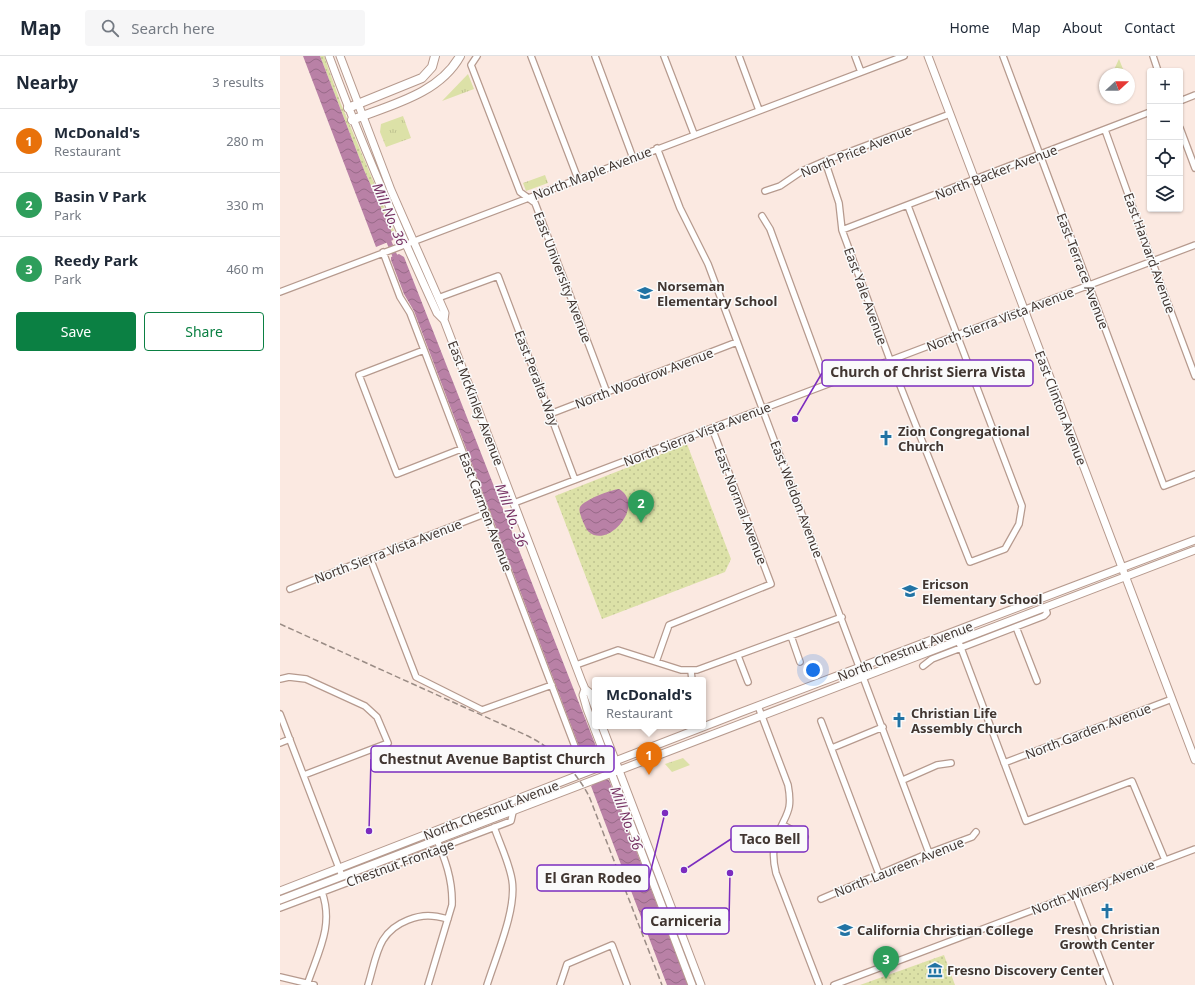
<!DOCTYPE html>
<meta charset="utf-8">
<style>
:root{--surface:#fff;--page:#f6f6f7;--text:#1f2937;--muted:#747a83;--line:#e0e1e3;--accent:#0b8043}
body{margin:0;font-family:"Noto Sans",sans-serif;background:var(--page);color:var(--text)}
.controls{position:absolute;right:12px;top:12px;display:grid;overflow:hidden;border-radius:4px;box-shadow:0 1px 3px #0004}
.controls button{width:36px;height:36px;display:grid;place-items:center;padding:0;border:0;border-bottom:1px solid var(--line);background:var(--surface);color:var(--text);font:20px sans-serif}
.compass{position:absolute;left:819px;top:12px;width:36px;height:36px;border-radius:50%;background:var(--surface);box-shadow:0 1px 3px #0004;rotate:69deg}
.you{position:absolute;left:533px;top:614px;width:14px;height:14px;margin:-10px;border:3px solid #fff;border-radius:50%;background:#1a73e8;box-shadow:0 0 0 6px #1a73e833}
.badge{display:grid;place-items:center;width:26px;height:26px;border-radius:50%;background:var(--accent);color:#fff;font-size:13px;font-weight:700}
.pin{position:absolute;translate:-50% -33px;filter:drop-shadow(0 1px 2px #0008)}
.pin::after{content:'';position:absolute;top:21px;width:14px;height:12px;background:inherit;clip-path:polygon(0 0,100% 0,50% 100%)}
.popup{position:absolute;left:312px;top:621px;width:114px;height:52px;box-sizing:border-box;display:grid;place-content:center;border-radius:4px;background:var(--surface);filter:drop-shadow(0 1px 3px #0005);font-size:13px;white-space:nowrap;color:var(--muted)}
.popup b{font-size:15px;color:var(--text)}
.popup::after{content:'';position:absolute;left:50%;top:100%;margin-left:-8px;border:8px solid transparent;border-top-color:var(--surface)}
.list{margin:0;padding:0;list-style:none}
h2{display:flex;justify-content:space-between;align-items:center;height:52px;margin:0;padding:0 16px;font-size:17px}
h2 small{font-size:13px;font-weight:400;color:var(--muted)}
.list li{display:grid;grid-template-columns:26px 1fr auto;gap:12px;align-items:center;box-sizing:border-box;height:64px;padding:0 16px;border-top:1px solid var(--line)}
.list b{display:block;font-size:15px;white-space:nowrap}
.list p{margin:0;font-size:13px;white-space:nowrap;color:var(--muted)}
.list em{font-size:13px;font-style:normal;color:var(--muted)}
.actions{display:flex;gap:8px;padding:12px 16px}
.actions a{flex:1;padding:9px 0;border:1px solid var(--accent);border-radius:4px;text-align:center;font-size:14px;color:var(--accent)}
.actions .main{background:var(--accent);color:#fff}
.icon{flex:none;width:22px;height:22px;fill:none;stroke:currentColor;stroke-width:2;stroke-linecap:round;stroke-linejoin:round}
.map{position:relative;flex:none;width:915px;height:929px;overflow:hidden}
header{display:flex;align-items:center;gap:24px;box-sizing:border-box;height:56px;padding:0 20px;background:var(--surface);border-bottom:1px solid var(--line)}
header strong{font-size:19px}
nav{display:flex;gap:22px;margin-inline-start:auto;font-size:14px}
.search{width:280px;height:36px;background:var(--page);display:flex;align-items:center;gap:10px;box-sizing:border-box;padding:0 14px;border-radius:4px;color:var(--muted);font-size:15px}
main{display:flex}
aside{flex:1;background:var(--surface)}
.map>svg:first-child{display:block}
.grass{fill:url(#grass-tufts)}
.park{fill:url(#park-dots)}
.water{fill:url(#water-waves)}
.lines{fill:none;stroke-linecap:round;stroke-linejoin:round}
.canal{stroke:#b981a6;stroke-width:5}
.minor-casing{stroke:#b69a8e;stroke-width:8}
.major-casing{stroke:#b69a8e;stroke-width:9}
.highway-casing{stroke:#b69a8e;stroke-width:10}
.minor{stroke:#fff;stroke-width:5.5}
.major{stroke:#fff;stroke-width:7}
.highway{stroke:#fff;stroke-width:8}
.rail{stroke:#9a8c85;stroke-width:1.5;stroke-dasharray:6 3;stroke-linecap:butt}
.labels{text-anchor:middle;dominant-baseline:central;stroke-width:3;stroke-linejoin:round;paint-order:stroke}
.street-label{font-size:13px;fill:#413631;stroke:#fafafa}
.poi-label{font-size:13px;font-weight:bold;fill:#413631;stroke:#fafafa;text-anchor:start}
.water-label{font-size:14px;font-style:italic;fill:#773364;stroke:#fafafa}
.leader{fill:none;stroke:#7b2cbf;stroke-width:1.5}
.callout-dot{fill:#7b2cbf;stroke:#fafafa;stroke-width:1.5}
.callout{fill:#fafafa;stroke:#7b2cbf;stroke-width:1.5}
.callout-label{font-size:14px;text-anchor:middle;font-weight:bold;fill:#413631}
</style>
<header>
<strong>Map</strong>
<div class="search"><svg class="icon" aria-label="search" viewBox="0 0 24 24"><circle cx="10" cy="10" r="6"/><path d="M15 15l6 6"/></svg>Search here</div>
<nav><a>Home</a><a>Map</a><a>About</a><a>Contact</a></nav>
</header>
<main>
<aside>
<h2>Nearby<small>3 results</small></h2>
<ul class="list">
<li><span class="badge" style="background:#e8710a">1</span><div><b>McDonald's</b><p>Restaurant</p></div><em>280 m</em></li>
<li><span class="badge" style="background:#2e9e5b">2</span><div><b>Basin V Park</b><p>Park</p></div><em>330 m</em></li>
<li><span class="badge" style="background:#2e9e5b">3</span><div><b>Reedy Park</b><p>Park</p></div><em>460 m</em></li>
</ul>
<div class="actions"><a class="main">Save</a><a>Share</a></div>
</aside>
<div class="map">
<svg width="915" height="929" viewBox="0 0 915 929">
<defs>
<pattern id="grass-tufts" width="24" height="20" patternUnits="userSpaceOnUse"><rect width="24" height="20" fill="#dce1a7"/><path d="M3 7l-1-3M5 7V3M7 7l1-3M15 17l-1-3M17 17v-4M19 17l1-3" fill="none" stroke="#bec290"/></pattern>
<pattern id="park-dots" width="8" height="8" patternUnits="userSpaceOnUse"><rect width="8" height="8" fill="#dce1a7"/><path d="M2 2h.1M6 6h.1" fill="none" stroke="#bec290" stroke-width="1.8" stroke-linecap="round"/></pattern>
<pattern id="water-waves" width="16" height="10" patternUnits="userSpaceOnUse"><rect width="16" height="10" fill="#b981a6"/><path d="M0 5q4-4 8 0t8 0" fill="none" stroke="#986a88"/></pattern>
</defs>
<rect width="100%" height="100%" fill="#fbe9e1"/>
<!-- grass -->
<path class="grass" d="M839,3l6,15h-13z
M188,18l6,15 -32,12z
M123,60l8,22 -25,9 -6,-15 1,-8z
M265,119l3,8 -22,8 -3,-8z
M403,702l7,7 -18,7 -7,-8z"/>
<!-- park -->
<path class="park" d="M40,0h4l17,48 54,129 -1,4 -30,-67z
M407,388l44,115 -6,13 -123,47 -47,-123z
M664,899l11,30h-95z"/>
<!-- water -->
<path class="water" d="M23,0h17l44,114 30,67 -1,3 -17,7z
M119,198l5,3 197,502 -3,4 -9,3 -3,-1 -172,-454 -10,-17 -13,-34v-3z
M339,433c27,16 -11,60 -30,43 -3,-2 -4,-7 -6,-10 -1,-5 -5,-10 -3,-15 4,-7 30,-17 39,-18z
M324,722l5,2 79,205h-21l-76,-199z"/>
<g class="lines">
<!-- canal -->
<path class="canal" d="M107,181l10,24"/>
<!-- minor casing -->
<g class="minor-casing">
<path id="minor" d="M197,0l-6,9 49,127 15,11 72,190
M251,0l47,123
M315,0l38,102
M384,0l30,78
M459,0l20,54
M575,0l6,16
M723,0l161,430 31,-12
M873,0l5,15
M900,45l15,-6
M900,72l15,40
M825,74l47,131 43,115
M377,92l23,60 28,56 221,589
M545,105l14,42 3,27 48,130 80,202 35,-13 14,-25 3,-18 -114,-300
M485,135l15,-5 22,-15 23,-10 125,-47
M482,160l8,13 57,155
M562,174l308,-118
M103,196l17,45 10,16 175,460
M0,236l624,-236
M158,242l60,-22 77,204
M144,294l-65,25 38,99 64,-25
M270,358l187,-72
M234,447l681,-258
M90,502l46,119 66,33 70,-25
M10,533l197,-76
M736,571l21,54
M675,576l71,189 106,-40 33,79
M511,580l9,26
M458,600l10,26
M376,606l13,-37 102,-41 -59,-156
M296,609l42,-15 63,20h16l145,-53
M643,610l9,-7 112,-43 3,-3 -2,-6
M411,615l1,9
M0,623l9,-2 17,2 59,27 12,11 11,26 -84,32
M478,650l30,79c5,27 -2,28 -11,51 -5,12 -4,25 -1,37l43,112
M0,658l62,162
M541,665l58,153
M0,687l10,-4
M552,692l51,-21
M724,707l168,-64
M623,724l34,-15 14,-2
M503,769l22,12
M795,838l35,91
M541,843l108,-46 43,-16 4,-5
M0,852l231,-87 2,-9
M0,921l34,8
M27,929c11,-33 27,-59 15,-93
M88,929c9,-29 9,-53 40,-65 15,-6 25,-5 40,-1
M148,929l24,-80c1,-27 -8,-48 -18,-73
M207,929c9,-29 30,-76 25,-105 -3,-18 -12,-36 -18,-53
M280,929l7,-21 45,-19 15,40
M554,929l361,-136"/>
</g>
<!-- major casing -->
<g class="major-casing">
<path id="major" d="M49,0c32,87 69,172 108,257l7,7 138,362 3,7 5,4 5,14
M60,0l51,134 54,123 -1,7
M648,0l267,704
M305,633l-2,6 4,14 105,276
M322,670l99,259
M0,835l459,-178 456,-173
M0,844l915,-350"/>
</g>
<!-- highway casing -->
<g class="highway-casing">
<path id="highway" d="M68,52l74,-30 10,-11 3,-11
M72,64c38,-15 87,-26 108,-64"/>
</g>
<!-- minor -->
<use href="#minor" class="minor"/>
<!-- major -->
<use href="#major" class="major"/>
<!-- highway -->
<use href="#highway" class="highway"/>
<!-- rail -->
<path class="rail" d="M0,568l248,112c26,13 47,34 61,60l73,189"/>
</g>
<!-- icons -->
<defs>
<g id="school-bare" transform="scale(1.2)"><path d="M0-5L7-2L0 1L-7-2ZM-4 1L0 2.5L4 1V4Q0 6-4 4Z" fill="#2173a4" stroke="#fafafa" stroke-width="2.5" paint-order="stroke"/></g>
<g id="church-bare" transform="scale(1.2)"><path d="M-1.2-6h2.4v3.5h3.3v2.4h-3.3V6h-2.4V-.1h-3.3v-2.4h3.3Z" fill="#2173a4" stroke="#fafafa" stroke-width="2.5" paint-order="stroke"/></g>
<g id="museum-bare" transform="scale(1.2)"><path d="M0-6L6-3V-2H-6V-3ZM-5-1h2V3h-2ZM-1-1h2V3h-2ZM3-1h2V3H3ZM-6 4H6V6H-6Z" fill="#2173a4" stroke="#fafafa" stroke-width="2.5" paint-order="stroke"/></g>
</defs>
<g fill-rule="evenodd">
<use href="#school-bare" x="365" y="237"/>
<use href="#church-bare" x="606" y="382"/>
<use href="#school-bare" x="630" y="535"/>
<use href="#church-bare" x="619" y="664"/>
<use href="#church-bare" x="827" y="855"/>
<use href="#school-bare" x="565" y="874"/>
<use href="#museum-bare" x="655" y="914"/>
</g>
<g class="labels">
<!-- street labels -->
<g class="street-label">
<text transform="translate(576 95) rotate(-22)">North Price Avenue</text>
<text transform="translate(716 116) rotate(-21)">North Backer Avenue</text>
<text transform="translate(312 117) rotate(-21)">North Maple Avenue</text>
<text transform="translate(870 197) rotate(70)">East Harvard Avenue</text>
<text transform="translate(803 215) rotate(69)">East Terrace Avenue</text>
<text transform="translate(283 221) rotate(69)">East University Avenue</text>
<text transform="translate(586 240) rotate(70)">East Yale Avenue</text>
<text transform="translate(720 263) rotate(-21)">North Sierra Vista Avenue</text>
<text transform="translate(257 322) rotate(69)">East Peralta Way</text>
<text transform="translate(364 322) rotate(-21)">North Woodrow Avenue</text>
<text transform="translate(196 347) rotate(69)">East McKinley Avenue</text>
<text transform="translate(781 352) rotate(69)">East Clinton Avenue</text>
<text transform="translate(417 378) rotate(-21)">North Sierra Vista Avenue</text>
<text transform="translate(517 443) rotate(69)">East Weldon Avenue</text>
<text transform="translate(461 450) rotate(69)">East Normal Avenue</text>
<text transform="translate(206 456) rotate(69)">East Carmen Avenue</text>
<text transform="translate(108 495) rotate(-21)">North Sierra Vista Avenue</text>
<text transform="translate(625 595) rotate(-21)">North Chestnut Avenue</text>
<text transform="translate(808 675) rotate(-21)">North Garden Avenue</text>
<text transform="translate(211 754) rotate(-21)">North Chestnut Avenue</text>
<text transform="translate(120 807) rotate(-20)">Chestnut Frontage</text>
<text transform="translate(619 811) rotate(-22)">North Laureen Avenue</text>
<text transform="translate(813 831) rotate(-21)">North Winery Avenue</text>
</g>
<!-- poi labels -->
<g class="poi-label">
<text x="377" y="230">Norseman<tspan x="377" dy="15">Elementary School</tspan></text>
<text x="618" y="375">Zion Congregational<tspan x="618" dy="15">Church</tspan></text>
<text x="642" y="528">Ericson<tspan x="642" dy="15">Elementary School</tspan></text>
<text x="631" y="657">Christian Life<tspan x="631" dy="15">Assembly Church</tspan></text>
<text x="827" y="873" text-anchor="middle">Fresno Christian<tspan x="827" dy="15">Growth Center</tspan></text>
<text x="577" y="874">California Christian College</text>
<text x="667" y="914">Fresno Discovery Center</text>
</g>
<!-- water labels -->
<g class="water-label">
<text transform="translate(110 158) rotate(67)">Mill No. 36</text>
<text transform="translate(232 459) rotate(69)">Mill No. 36</text>
<text transform="translate(347 762) rotate(69)">Mill No. 36</text>
</g>
</g>
<!-- callouts -->
<path class="leader" d="M515 363L542 317M89 775L91 703M404 814L451 783M385 757L369 822M450 817L449 865"/>
<g class="callout-dot">
<circle cx="515" cy="363" r="4"/>
<circle cx="89" cy="775" r="4"/>
<circle cx="404" cy="814" r="4"/>
<circle cx="385" cy="757" r="4"/>
<circle cx="450" cy="817" r="4"/>
</g>
<g class="callout">
<rect x="542" y="304" width="211" height="26" rx="4"/>
<rect x="91" y="690" width="243" height="26" rx="4"/>
<rect x="451" y="770" width="77" height="26" rx="4"/>
<rect x="257" y="809" width="112" height="26" rx="4"/>
<rect x="362" y="852" width="87" height="26" rx="4"/>
</g>
<g class="callout-label">
<text x="648" y="321">Church of Christ Sierra Vista</text>
<text x="212" y="708">Chestnut Avenue Baptist Church</text>
<text x="490" y="788">Taco Bell</text>
<text x="313" y="827">El Gran Rodeo</text>
<text x="406" y="870">Carniceria</text>
</g>
</svg>
<div class="controls">
<button>+</button>
<button>−</button>
<button><svg class="icon" aria-label="locate" viewBox="0 0 24 24"><circle cx="12" cy="12" r="6"/><path d="M12 2v4M12 18v4M2 12h4M18 12h4"/></svg></button>
<button><svg class="icon" aria-label="layers" viewBox="0 0 24 24"><path d="M12 4l9 5-9 5-9-5zM3 14l9 5 9-5"/></svg></button>
</div>
<svg class="compass" viewBox="-18 -18 36 36"><path d="M0-13l5 13h-10z" fill="#e53935"/><path d="M0 13l5-13h-10z" fill="#747a83"/></svg>
<div class="you"></div>
<div class="pin badge" style="left:369px;top:719px;background:#e8710a">1</div>
<div class="popup"><b>McDonald's</b>Restaurant</div>
<div class="pin badge" style="left:361px;top:467px;background:#2e9e5b">2</div>
<div class="pin badge" style="left:606px;top:923px;background:#2e9e5b">3</div>
</div>
</main>
